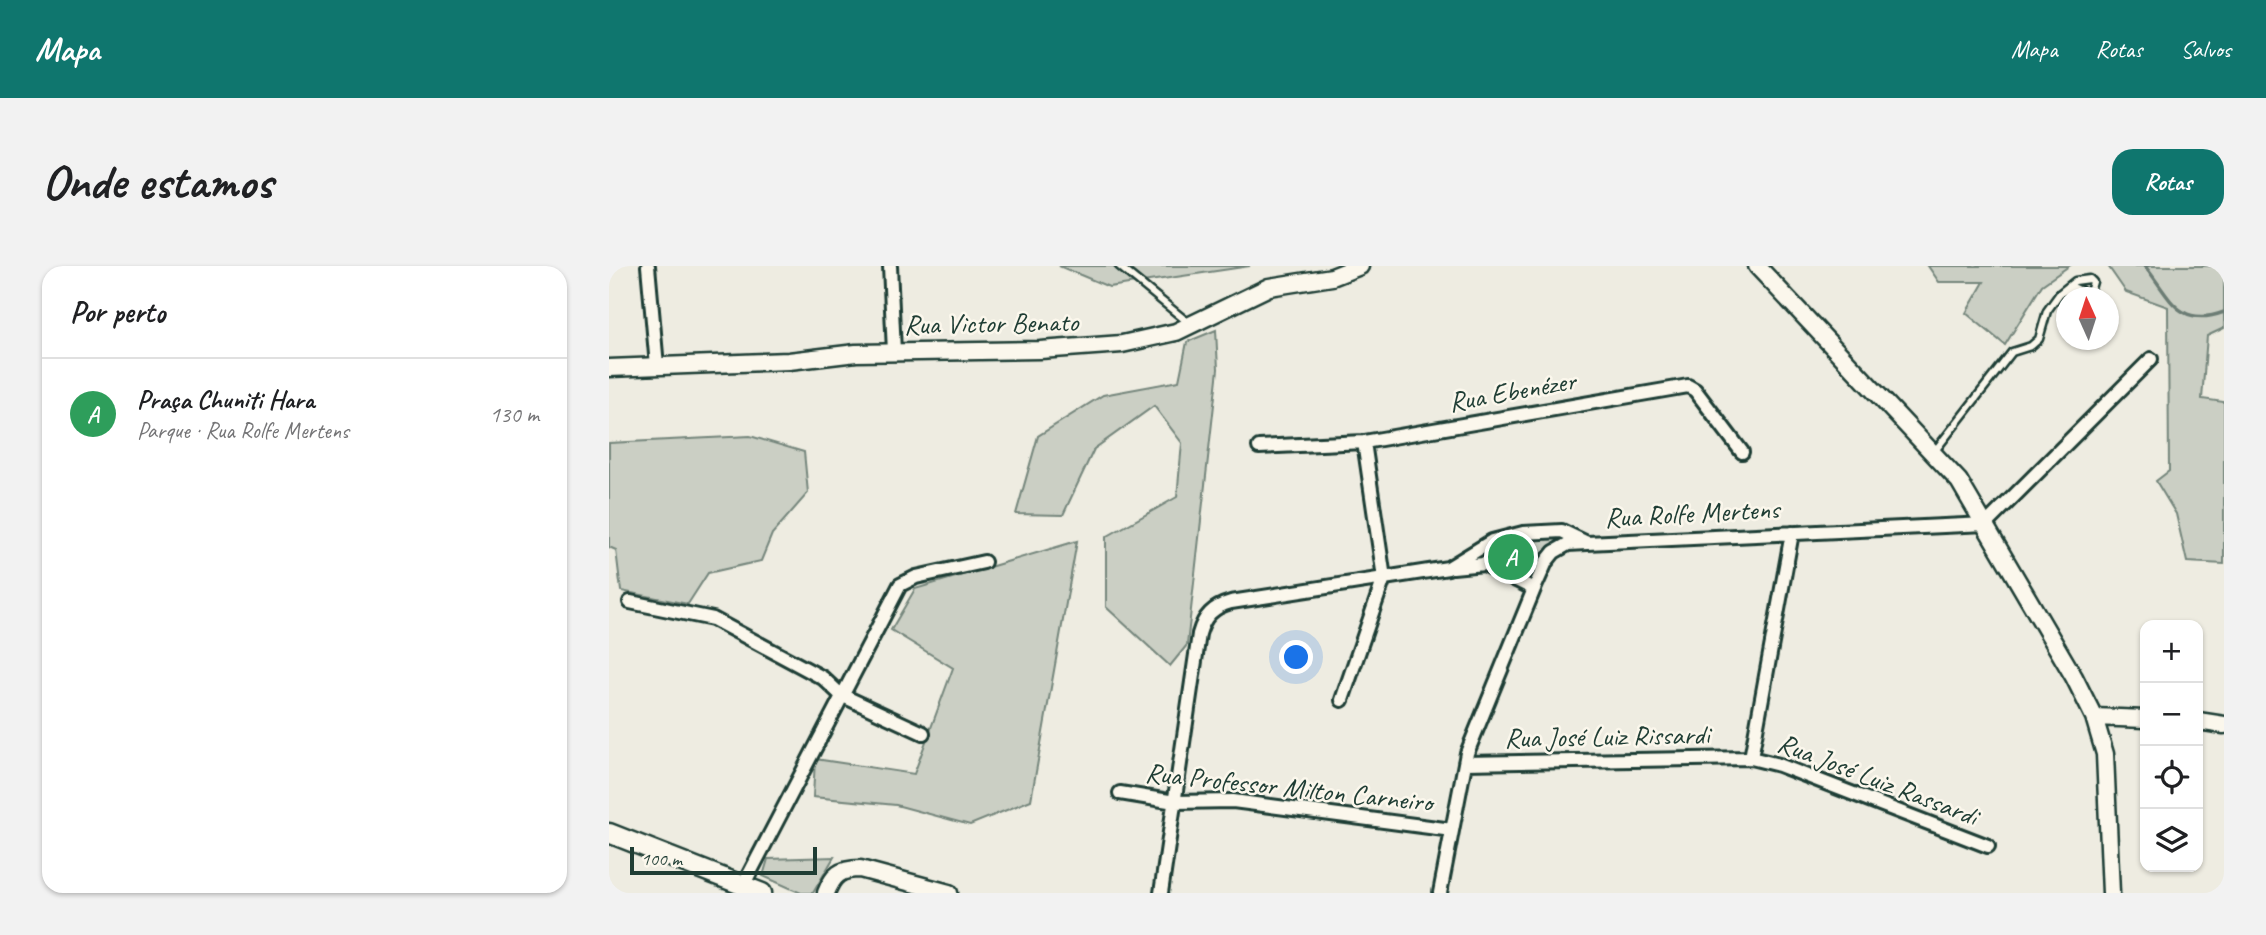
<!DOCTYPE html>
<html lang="pt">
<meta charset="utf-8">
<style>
:root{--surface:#fff;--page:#f2f2f2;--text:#202124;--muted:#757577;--line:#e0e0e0;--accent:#0f766e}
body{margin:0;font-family:Caveat,sans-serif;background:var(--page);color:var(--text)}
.controls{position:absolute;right:21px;bottom:21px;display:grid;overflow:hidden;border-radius:14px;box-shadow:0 2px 5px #0004}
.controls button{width:63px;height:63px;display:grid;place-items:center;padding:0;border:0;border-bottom:2px solid var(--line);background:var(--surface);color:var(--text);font:35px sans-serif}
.compass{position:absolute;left:1447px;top:21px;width:63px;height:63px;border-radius:50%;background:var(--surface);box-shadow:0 2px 5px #0004;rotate:357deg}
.scale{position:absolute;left:21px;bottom:18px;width:187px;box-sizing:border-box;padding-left:7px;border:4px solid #1f3d34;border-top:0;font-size:19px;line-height:24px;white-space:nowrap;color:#1f3d34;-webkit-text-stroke:5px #fbf7ec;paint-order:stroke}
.you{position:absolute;left:688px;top:392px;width:24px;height:24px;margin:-18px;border:5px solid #fff;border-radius:50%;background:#1a73e8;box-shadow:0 0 0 10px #1a73e833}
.badge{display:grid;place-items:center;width:46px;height:46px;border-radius:50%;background:var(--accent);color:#fff;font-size:23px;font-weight:700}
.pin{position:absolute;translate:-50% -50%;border:4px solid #fff;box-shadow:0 2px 7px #0006}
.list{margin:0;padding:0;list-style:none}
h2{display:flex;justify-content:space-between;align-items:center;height:91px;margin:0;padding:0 28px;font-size:30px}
h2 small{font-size:23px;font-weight:400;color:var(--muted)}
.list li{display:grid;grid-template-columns:46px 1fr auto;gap:21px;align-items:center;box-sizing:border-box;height:112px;padding:0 28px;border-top:2px solid var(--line)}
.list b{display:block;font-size:26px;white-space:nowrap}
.list p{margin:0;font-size:23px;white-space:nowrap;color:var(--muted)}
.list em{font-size:23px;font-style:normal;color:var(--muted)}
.icon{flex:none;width:38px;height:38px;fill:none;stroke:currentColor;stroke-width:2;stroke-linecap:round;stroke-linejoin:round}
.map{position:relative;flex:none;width:1615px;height:627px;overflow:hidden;border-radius:21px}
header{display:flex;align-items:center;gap:42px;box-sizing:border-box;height:98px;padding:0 35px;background:var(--accent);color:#fff}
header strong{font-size:33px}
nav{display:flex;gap:38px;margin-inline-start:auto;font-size:24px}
.intro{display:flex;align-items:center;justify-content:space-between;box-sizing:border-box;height:168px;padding:0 42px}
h1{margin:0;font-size:49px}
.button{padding:18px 32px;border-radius:21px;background:var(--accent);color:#fff;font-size:24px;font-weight:700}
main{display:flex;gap:42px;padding:0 42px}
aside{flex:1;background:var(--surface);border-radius:21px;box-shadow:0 2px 5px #0004}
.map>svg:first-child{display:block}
.green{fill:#cbcfc4;stroke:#75867c;stroke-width:2}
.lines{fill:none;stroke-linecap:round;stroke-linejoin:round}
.stream{stroke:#6c7d74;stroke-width:3.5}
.service-casing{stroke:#1f3d34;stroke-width:11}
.minor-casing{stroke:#1f3d34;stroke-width:18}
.tertiary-casing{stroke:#1f3d34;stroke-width:21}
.secondary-casing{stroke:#1f3d34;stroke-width:23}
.service{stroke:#fbf7ec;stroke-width:6}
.minor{stroke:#fbf7ec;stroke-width:12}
.tertiary{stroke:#fbf7ec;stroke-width:16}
.secondary{stroke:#fbf7ec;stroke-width:18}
.labels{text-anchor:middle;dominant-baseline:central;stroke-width:5;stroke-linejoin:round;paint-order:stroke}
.street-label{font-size:28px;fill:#1f3d34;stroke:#fbf7ec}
</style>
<header>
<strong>Mapa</strong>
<nav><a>Mapa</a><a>Rotas</a><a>Salvos</a></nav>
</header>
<div class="intro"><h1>Onde estamos</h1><a class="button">Rotas</a></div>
<main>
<aside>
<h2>Por perto<small></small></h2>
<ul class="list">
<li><span class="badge" style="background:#2e9e5b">A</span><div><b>Praça Chuniti Hara</b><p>Parque · Rua Rolfe Mertens</p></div><em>130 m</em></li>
</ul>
</aside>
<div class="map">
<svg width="1615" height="627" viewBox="0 0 1615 627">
<rect width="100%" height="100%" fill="#eeece1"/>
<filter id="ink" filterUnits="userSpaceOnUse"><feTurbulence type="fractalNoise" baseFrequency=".0143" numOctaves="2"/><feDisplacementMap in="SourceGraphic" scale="14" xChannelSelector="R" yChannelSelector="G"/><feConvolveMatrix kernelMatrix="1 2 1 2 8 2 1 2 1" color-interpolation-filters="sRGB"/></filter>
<g filter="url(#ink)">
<!-- green -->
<path class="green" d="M450,0h191l-141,21z
M1319,0h141l-27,19 -37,60 -39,-32 18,-31h-45z
M1499,0h116v62l-17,8 -5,63 22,3v162l-37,-2 -11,-48 -20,-33 13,-10 -1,-164 -42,-15z
M607,64l2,39 -31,276 -17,21 -64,-59v-70l71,-40 5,-54 -28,-37 -60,43 -31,66 -47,-1 22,-78 65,-41 76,-14 8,-39z
M141,170l54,16 4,41 -36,41 -11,27 -53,12 -20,31 -67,-13 -5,-41 -7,-3v-104z
M951,270l5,3 -24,14 -12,26 -42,-21 -17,-1 47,-19z
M468,275l-46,259 -61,25 -74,-20 -83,-8 2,-38 99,15 39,-106 -62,-38 24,-41z
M225,591l-21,36h-12l-38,-17 5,-17z"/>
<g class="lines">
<!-- stream -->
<path class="stream" d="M1536,0c25,31 33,63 79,46"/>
<!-- service casing -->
<g class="service-casing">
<path id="service" d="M510,0l71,58
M1325,186l78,-100 19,-6 8,-7 8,-28 13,-18 15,-5 10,5 5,-1 3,-10 -3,-3 -15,2 -15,12"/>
</g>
<!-- minor casing -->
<g class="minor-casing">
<path id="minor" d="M39,0l9,100
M281,0l4,86
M650,181l105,-5 324,-56 7,4 47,62
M844,301l31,-3 50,25
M21,336l83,17 110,59 18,17 82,38
M733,434l42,-122 -20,-136
M1142,492l41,-225
M856,497l286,-5 28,7 209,81
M511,527l55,9 58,-1 219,29
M134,620l157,-301 16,-8 68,-15
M552,627l38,-259c5,-18 14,-27 32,-32l217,-34 44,-27 31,-8 39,-2 25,12 399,-19 165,-165
M831,627l27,-140 67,-164 12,-27 8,-10 14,-8 19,-1"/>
</g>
<!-- tertiary casing -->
<g class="tertiary-casing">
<path id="tertiary" d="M1148,0l202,215 115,196 20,40 11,37 6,139
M0,102l180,-7 67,-8 184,-3 82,-6 54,-12 93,-45 63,-10 28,-11
M1485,451l51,2
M1589,455l26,4
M217,627c7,-18 14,-24 34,-24l89,24"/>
</g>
<!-- secondary casing -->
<g class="secondary-casing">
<path id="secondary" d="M0,567l153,60"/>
</g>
<!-- service -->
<use href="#service" class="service"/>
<!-- minor -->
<use href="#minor" class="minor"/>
<!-- tertiary -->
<use href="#tertiary" class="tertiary"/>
<!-- secondary -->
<use href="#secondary" class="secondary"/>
</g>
</g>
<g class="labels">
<!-- street labels -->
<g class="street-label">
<text transform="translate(382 57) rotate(-1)">Rua Victor Benato</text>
<text transform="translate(903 125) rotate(-10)">Rua Ebenézer</text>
<text transform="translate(1083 247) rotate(-3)">Rua Rolfe Mertens</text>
<text transform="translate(998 470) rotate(-1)">Rua José Luiz Rissardi</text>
<text transform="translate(1269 513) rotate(21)">Rua José Luiz Rassardi</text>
<text transform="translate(680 521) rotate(6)">Rua Professor Milton Carneiro</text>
</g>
</g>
</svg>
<div class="controls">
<button>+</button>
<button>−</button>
<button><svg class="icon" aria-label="locate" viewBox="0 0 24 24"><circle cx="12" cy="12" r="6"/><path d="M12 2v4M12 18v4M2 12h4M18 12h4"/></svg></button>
<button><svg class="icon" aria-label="layers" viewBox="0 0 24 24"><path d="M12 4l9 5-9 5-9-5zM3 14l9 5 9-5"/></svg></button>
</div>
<svg class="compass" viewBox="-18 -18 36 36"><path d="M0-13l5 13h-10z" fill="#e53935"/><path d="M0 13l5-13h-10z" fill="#757577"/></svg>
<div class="scale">100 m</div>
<div class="you"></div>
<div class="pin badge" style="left:902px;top:291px;background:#2e9e5b">A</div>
</div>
</main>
